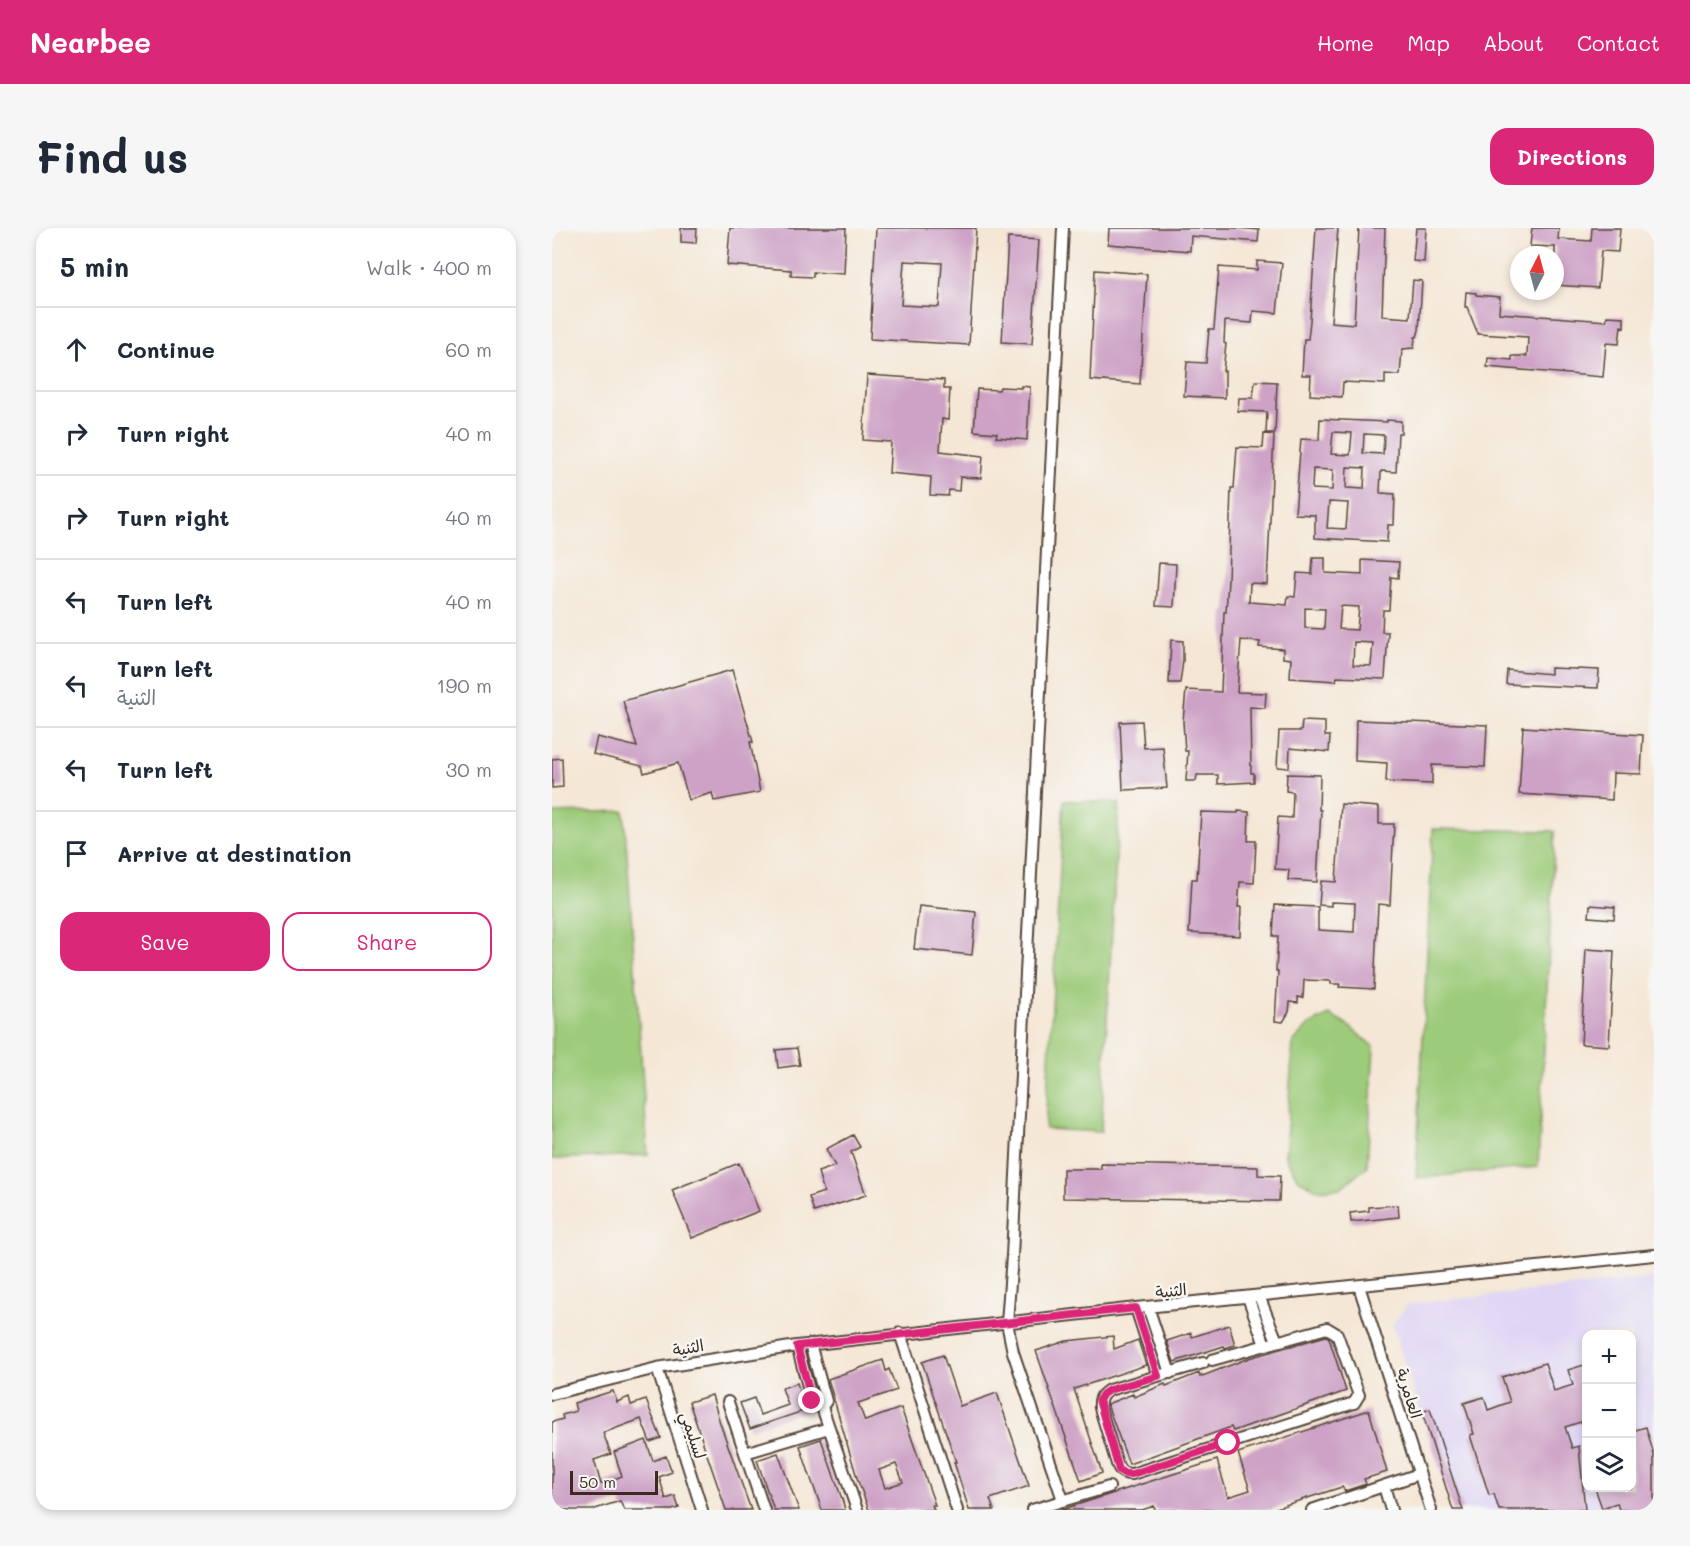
<!DOCTYPE html>
<meta charset="utf-8">
<style>
:root{--surface:#fff;--page:#f6f6f7;--text:#1f2937;--muted:#747a83;--line:#e0e1e3;--accent:#db2777}
body{margin:0;font-family:Mali,"Playpen Sans Arabic",sans-serif;background:var(--page);color:var(--text)}
.controls{position:absolute;right:18px;bottom:18px;display:grid;overflow:hidden;border-radius:12px;box-shadow:0 3px 9px #0003}
.controls button{width:54px;height:54px;display:grid;place-items:center;padding:0;border:0;border-bottom:2px solid var(--line);background:var(--surface);color:var(--text);font:30px sans-serif}
.compass{position:absolute;left:958px;top:18px;width:54px;height:54px;border-radius:50%;background:var(--surface);box-shadow:0 3px 9px #0003;rotate:6deg}
.scale{position:absolute;left:18px;bottom:15px;width:88px;box-sizing:border-box;padding-left:6px;border:3px solid #3b2a1e;border-top:0;font-size:16px;line-height:21px;white-space:nowrap;color:#3b2a1e;-webkit-text-stroke:4px #f6f6f2;paint-order:stroke}
.stop{position:absolute;width:18px;height:18px;margin:-14px;border:4px solid #db2777;border-radius:50%;background:#fff}
.stop.end{background:#db2777;border-color:#fff;box-shadow:0 2px 6px #0008}
.list{margin:0;padding:0;list-style:none}
h2{display:flex;justify-content:space-between;align-items:center;height:78px;margin:0;padding:0 24px;font-size:26px}
h2 small{font-size:20px;font-weight:400;color:var(--muted)}
.list li{display:grid;grid-template-columns:39px 1fr auto;gap:18px;align-items:center;box-sizing:border-box;height:84px;padding:0 24px;border-top:2px solid var(--line)}
.list b{display:block;font-size:22px;white-space:nowrap}
.list p{margin:0;font-size:20px;white-space:nowrap;color:var(--muted)}
.list em{font-size:20px;font-style:normal;color:var(--muted)}
.actions{display:flex;gap:12px;padding:18px 24px}
.actions a{flex:1;padding:14px 0;border:2px solid var(--accent);border-radius:18px;text-align:center;font-size:21px;color:var(--accent)}
.actions .main{background:var(--accent);color:#fff}
.icon{flex:none;width:33px;height:33px;fill:none;stroke:currentColor;stroke-width:2;stroke-linecap:round;stroke-linejoin:round}
.map{position:relative;flex:none;width:1102px;height:1282px;overflow:hidden;border-radius:18px}
header{display:flex;align-items:center;gap:36px;box-sizing:border-box;height:84px;padding:0 30px;background:var(--accent);color:#fff}
header strong{font-size:28px}
nav{display:flex;gap:33px;margin-inline-start:auto;font-size:21px}
.intro{display:flex;align-items:center;justify-content:space-between;box-sizing:border-box;height:144px;padding:0 36px}
h1{margin:0;font-size:42px}
.button{padding:15px 27px;border-radius:18px;background:var(--accent);color:#fff;font-size:21px;font-weight:700}
main{display:flex;gap:36px;padding:0 36px}
aside{flex:1;background:var(--surface);border-radius:18px;box-shadow:0 3px 9px #0003}
.map>svg:first-child{display:block}
.built{fill:#dfd5f5;fill-rule:evenodd}
.green{fill:#9ccb79;stroke:#6c7a4c;stroke-width:1.5}
.building{fill:#cda2c6;fill-rule:evenodd}
.lines{fill:none;stroke-linecap:round;stroke-linejoin:round}
.street-casing{stroke:#57463a;stroke-width:14}
.street{stroke:#fff;stroke-width:10}
.route{stroke:#db2777;stroke-width:8}
.labels{text-anchor:middle;dominant-baseline:central;stroke-width:5;stroke-linejoin:round;paint-order:stroke}
.street-label{font-size:16px;fill:#3b2a1e;stroke:#f6f6f2}
</style>
<header>
<strong>Nearbee</strong>
<nav><a>Home</a><a>Map</a><a>About</a><a>Contact</a></nav>
</header>
<div class="intro"><h1>Find us</h1><a class="button">Directions</a></div>
<main>
<aside>
<h2>5 min<small>Walk · 400 m</small></h2>
<ul class="list">
<li><svg class="icon" aria-label="ahead" viewBox="0 0 24 24"><path d="M12 20V5M6 11l6-6 6 6"/></svg><div><b>Continue</b></div><em>60 m</em></li>
<li><svg class="icon" aria-label="right" viewBox="0 0 24 24"><path d="M7 20v-9h11M14 6l5 5-5 5"/></svg><div><b>Turn right</b></div><em>40 m</em></li>
<li><svg class="icon" aria-label="right" viewBox="0 0 24 24"><path d="M7 20v-9h11M14 6l5 5-5 5"/></svg><div><b>Turn right</b></div><em>40 m</em></li>
<li><svg class="icon" aria-label="left" viewBox="0 0 24 24"><path d="M17 20v-9H6M10 6l-5 5 5 5"/></svg><div><b>Turn left</b></div><em>40 m</em></li>
<li><svg class="icon" aria-label="left" viewBox="0 0 24 24"><path d="M17 20v-9H6M10 6l-5 5 5 5"/></svg><div><b>Turn left</b><p>الثنية</p></div><em>190 m</em></li>
<li><svg class="icon" aria-label="left" viewBox="0 0 24 24"><path d="M17 20v-9H6M10 6l-5 5 5 5"/></svg><div><b>Turn left</b></div><em>30 m</em></li>
<li><svg class="icon" aria-label="arrive" viewBox="0 0 24 24"><path d="M6 21V4h12l-3 4 3 4H6"/></svg><div><b>Arrive at destination</b></div></li>
</ul>
<div class="actions"><a class="main">Save</a><a>Share</a></div>
</aside>
<div class="map">
<svg width="1102" height="1282" viewBox="0 0 1102 1282">
<rect width="100%" height="100%" fill="#f6f6f2"/>
<filter id="ink" filterUnits="userSpaceOnUse"><feTurbulence type="fractalNoise" baseFrequency=".0167" numOctaves="2"/><feDisplacementMap in="SourceGraphic" scale="12" xChannelSelector="R" yChannelSelector="G"/><feConvolveMatrix kernelMatrix="1 2 1 2 8 2 1 2 1" color-interpolation-filters="sRGB"/></filter>
<filter id="wash" filterUnits="userSpaceOnUse"><feTurbulence type="fractalNoise" baseFrequency=".008" numOctaves="4" result="noise"/><feDisplacementMap in="SourceGraphic" scale="24" xChannelSelector="R" yChannelSelector="G"/><feGaussianBlur stdDeviation="1.35" result="paint"/><feColorMatrix in="noise" values="0 0 0 0 0 0 0 0 0 0 0 0 0 0 0 0 0 1.4 0 .05"/><feComposite in="paint" operator="in"/></filter>
<g filter="url(#wash)">
<rect width="100%" height="100%" fill="#f5e7d6"/>
<!-- built -->
<path class="built" d="M1102,1050v232h-201l-61,-185 16,-21zM1034,1106h46v154h-46z"/>
<!-- green -->
<path class="green" d="M512,572l55,3 -18,329 -56,-3z
M72,583l24,344 -96,4v-346z
M881,601l122,2 -17,336 -122,11z
M777,787l20,11 25,21 -7,120 -27,21 -22,2 -20,-11 -13,-22 8,-115 16,-17z"/>
<g id="blocks">
<!-- building -->
<path class="building" d="M129,0h16l-1,15 -15,-1z
M178,0h116l-2,46 -31,-2v5l-22,-1v-6l-64,-5z
M324,0h100l-7,117 -99,-6zM352,33l38,2 -3,44 -38,-2z
M557,0h128l22,2 -1,12 -67,-6 -1,15 -82,-7z
M764,0h22l-7,94 23,2 5,-96h26l-3,88 28,2 3,-38 9,1 -3,49 -2,7h-2l-1,11 -12,1 -2,26 -15,-1v10l-42,-2 -1,15 -32,-2 1,-20h-9l2,-36h4l2,-18z
M864,0h10l-2,34 -11,-1z
M980,0h27l-1,11 33,2 1,-13h28l-2,24 -17,-1 -3,37 -43,-3v-38l-25,-1z
M456,10l31,2 -7,104 -30,-2z
M705,33l25,2 -5,50 -24,-2 -1,12 -27,-2 -1,22 2,1 -3,27h2v27l-41,-2 3,-34 19,1 3,-34h5l5,-62 38,3z
M543,42l52,4 -7,110 -50,-4z
M914,64l10,1v2l24,2 -1,16 107,8 1,-5 17,1v10l-3,-1 -2,18 -13,-1 -3,34 -116,-10 1,-9 24,2v-4h15l1,-19 -50,-3 -11,-27h-2z
M315,147l77,5v9h6l-2,31 -6,-1 -2,32 43,5 -2,22 -21,-1 -1,14 -10,-1 -1,6 -18,-1 1,-18 -42,-4 2,-31 -28,-2z
M703,153l22,1 -2,51h-9l1,-21 -29,-1 1,-13h14z
M469,158l9,1 -3,53 -31,-3 1,-4 -23,-2 3,-42 22,1 1,-3 21,1z
M768,191l67,3v-2l14,1v12h-3l-2,39 -15,-1 -1,22 15,1 -1,31h-6l-1,17 -72,-4v-23l-20,-1 6,-75 18,1zM781,204l19,1 -2,22 -19,-1zM812,206l20,1 -1,19 -20,-1zM795,239l18,1 -1,21 -18,-1zM761,241l20,1 -1,20 -20,-1zM777,274l19,1 -2,26 -19,-1z
M712,206l10,1 -7,149 -17,-1 -1,19 38,3 1,-9 7,1 2,-24 15,1 1,-16h12v15l37,2v-15l37,2 -1,16 -7,-1 -2,33h-6l-1,22h6l-3,47 -48,-2 -1,4 -46,-3 1,-19 -8,-1v-9l-24,-2 1,-5 -19,-2 -4,52 29,1 -1,15 -15,-1 1,66h3v9l-36,2v-9h-21l-1,6h-10l2,-30h-3l-2,-30 3,-31 35,2 3,-80h2l2,-32 3,-92h3l3,-41 26,1zM789,378l18,1 -2,23 -18,-1zM753,380l20,1 -1,20 -19,-1zM802,414l19,1 -2,23 -18,-1z
M607,335l17,1 -2,43 -18,-1z
M619,412l12,1v20l-3,22h-11z
M999,440l48,2 -1,18 -92,-4 1,-14 44,4z
M180,442l21,72h-3l10,50 -46,9 -2,-8 -23,7 -11,-37 -34,10 -2,-7 -49,-12 4,-17 40,10 -14,-46z
M804,492l131,5 -2,42 -53,-2v19l-46,-2 1,-19 -32,-2z
M590,493l2,27 19,-1 4,41 -44,2 -3,-68z
M750,493l23,1v14h5l-1,16 -39,-4 -1,20 -12,-1 2,-36h22z
M971,499l120,8 -2,39 -28,-1 -1,27 -93,-6z
M10,530l1,29 -11,1v-29z
M735,546l33,1 -1,35h2l-4,72 -29,-2 1,-10 -14,-1 3,-52 14,1 1,-26 -7,-1z
M789,576l38,3v17h15l-4,81 -12,-1 -4,85 -35,-2 1,-3h-9v-3l-27,-1 -1,18 -5,-1v6l-8,-1 -1,10 -6,10 -8,-1 3,-50h-2l2,-35h-5l2,-31 43,2v23l36,2 1,-29 -24,-1v4l-12,-1 2,-24 15,1z
M686,583l11,1 -1,29h8l-2,42 -14,-1 -2,25h3l-1,29 -51,-3 3,-54h5l4,-67 37,1z
M1038,677l25,2 -1,12 -25,-2z
M367,678l57,6 -4,43 -58,-6z
M1034,721l28,2 -5,95 -28,-2z
M245,820l3,17 -22,3 -2,-18z
M301,907l7,12 -9,5 15,43 -52,17 -5,-15 15,-5 -6,-20 17,-6 -9,-17z
M187,935l20,48 -67,27 -20,-48z
M549,936l157,3v8l22,1 -1,25 -216,-3v-29h38z
M846,977l1,12 -48,5 -1,-9 19,-2v-4z
M677,1097l6,20 -10,3 -1,-2 -50,16 -7,-21 24,-8 1,4z
M561,1108l1,13 24,-9 8,25 -72,24 28,84 -21,8 -45,-130 30,-10z
M774,1108l3,2 17,53 -113,40 -2,-4 -102,37 -22,-60 26,-10 1,3 31,-13 1,2 33,-13 1,4 49,-19z
M391,1127l17,51 37,-13 32,93 -39,13 4,11h-25l-4,-13 -11,-35h2l-34,-100z
M331,1132l3,11 3,-2 8,21 -39,13 7,18 36,-13 34,97h-3l2,5h-65l-11,-29 -30,-102zM344,1236l7,18 -18,6 -6,-18z
M993,1135l9,28 19,-6 -5,-15 19,-6v56l-22,7 7,21 7,-2 6,64h-86l-5,-16 -5,1 -19,-60 4,-1 -10,-31 20,-6 4,13 22,-8 -8,-25z
M245,1155l9,27 -56,19 -10,-26 14,-5 6,17 28,-10 -6,-17z
M61,1163l4,11 12,-5 2,8 15,-5 15,38 -11,4 -9,-23 -38,14 8,21 -17,6 7,24 21,-8 -8,-24 32,-12 7,21 13,-5 6,16 -13,5 7,22 9,-3 4,12 -7,2h-48l-4,-9 -28,9h-29l-1,-2 -10,2v-88l11,-3 -1,-4 14,-4 -2,-8z
M160,1167l8,28 31,87h-25l-37,-108z
M878,1181l33,101h-10l-31,-98z
M817,1182l18,62 -23,7 2,5 -21,7 -3,-4 -72,23h-115l-1,-4 -12,4h-81l156,-50 11,37 22,-7 -12,-37z
M1094,1199l8,28v53l-9,2h-26l-2,-7 -15,5 -7,-20h37v-57z
M269,1211l22,63 2,8h-23l-11,-31 -11,-33z
M226,1225l11,30 10,27h-25l-6,-17 -11,-33z"/>
</g>
</g>
<g filter="url(#ink)">
<use href="#blocks" fill-opacity="0" stroke="#57463a" stroke-width="1.5"/>
<g class="lines">
<!-- street casing -->
<g class="street-casing">
<path id="street" d="M511,0l-51,1028 -5,67 6,29 50,148
M807,1058l72,224
M707,1068l18,45
M696,1069l17,48
M596,1079l22,66
M584,1080l22,68
M348,1105l57,177
M245,1118l15,55 2,4 8,2 4,-6 -16,-57
M660,1132l115,-32 10,6 20,56 2,5 -5,8 -115,37
M651,1135l-94,27c-8,5 -10,9 -9,18l17,56c3,8 7,10 15,10l96,-31
M105,1140l45,142
M0,1166l105,-26 140,-22 339,-38 518,-53
M176,1174l36,108
M270,1179l35,103
M193,1225l84,-25
M832,1258l7,24
M480,1282l77,-23
M760,1282l107,-36"/>
</g>
<!-- street -->
<use href="#street" class="street"/>
</g>
</g>
<g class="lines" filter="url(#ink)">
<!-- route -->
<path class="route" d="M260,1173l-15,-55 339,-38 22,68 -49,14 -6,4 -4,6 20,70 6,4h7l96,-31"/>
</g>
<g class="labels">
<!-- street labels -->
<g class="street-label">
<text transform="translate(619 1062) rotate(-6)">الثنية</text>
<text transform="translate(136 1119) rotate(-10)">الثنية</text>
<text transform="translate(858 1165) rotate(73)">العامرية</text>
<text transform="translate(142 1207) rotate(72)">لسليمي</text>
</g>
</g>
</svg>
<div class="controls">
<button>+</button>
<button>−</button>
<button><svg class="icon" aria-label="layers" viewBox="0 0 24 24"><path d="M12 4l9 5-9 5-9-5zM3 14l9 5 9-5"/></svg></button>
</div>
<svg class="compass" viewBox="-18 -18 36 36"><path d="M0-13l5 13h-10z" fill="#e53935"/><path d="M0 13l5-13h-10z" fill="#747a83"/></svg>
<div class="scale">50 m</div>
<div class="stop" style="left:676px;top:1215px"></div>
<div class="stop end" style="left:260px;top:1173px"></div>
</div>
</main>
